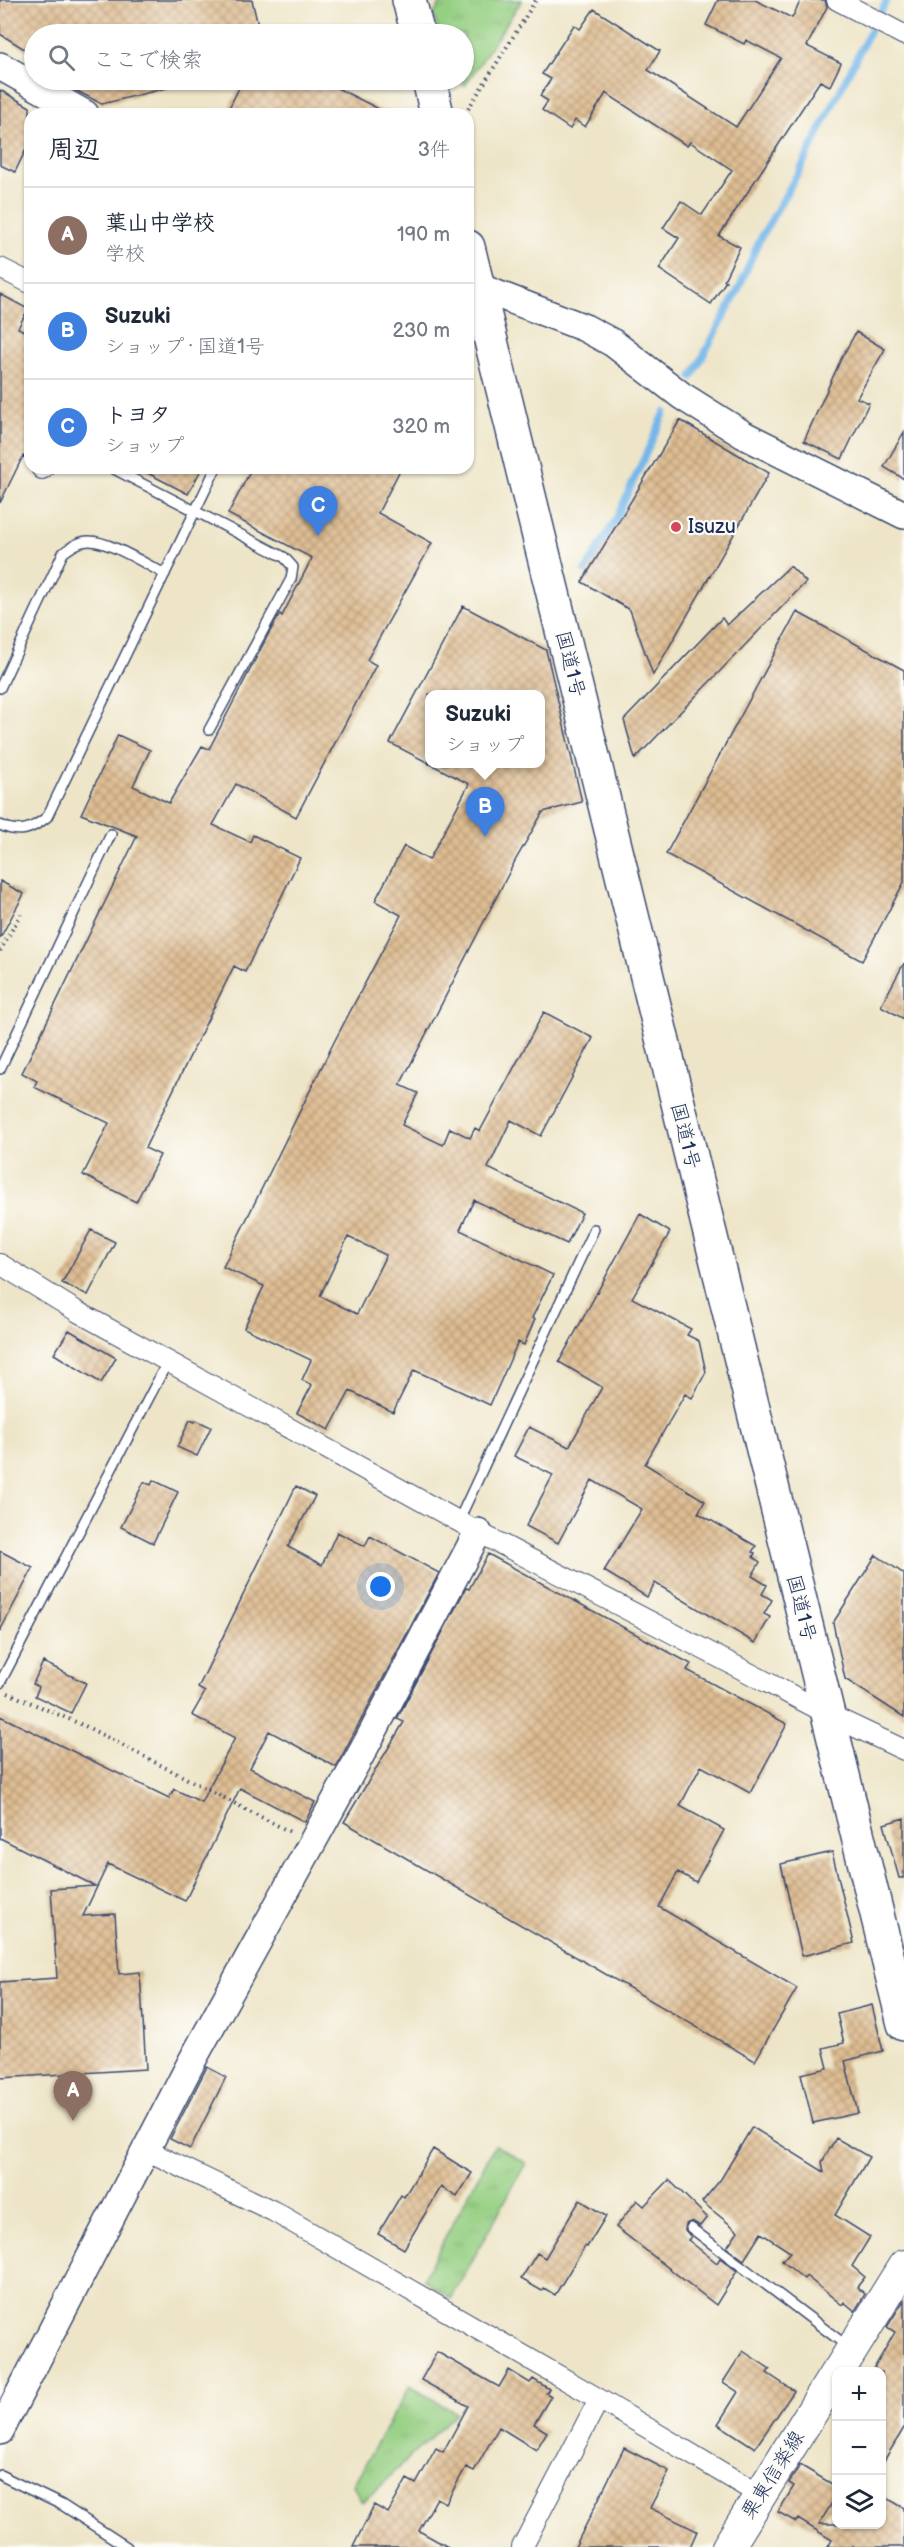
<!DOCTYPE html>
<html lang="ja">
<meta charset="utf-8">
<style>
:root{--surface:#fff;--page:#f2f2f3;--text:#1f2937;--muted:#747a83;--line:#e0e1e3;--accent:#d1495b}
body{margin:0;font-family:"Balsamiq Sans","Klee One",sans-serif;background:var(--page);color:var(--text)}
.controls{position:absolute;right:18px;bottom:18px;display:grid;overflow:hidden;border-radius:12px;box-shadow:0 2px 4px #0004}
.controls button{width:54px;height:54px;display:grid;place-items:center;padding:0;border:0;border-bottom:2px solid var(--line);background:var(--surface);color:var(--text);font:30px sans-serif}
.you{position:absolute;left:381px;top:1587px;width:21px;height:21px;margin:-15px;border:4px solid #fff;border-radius:50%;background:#1a73e8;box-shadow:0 0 0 9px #1a73e833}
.badge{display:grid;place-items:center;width:39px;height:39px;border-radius:50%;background:var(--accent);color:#fff;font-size:20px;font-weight:700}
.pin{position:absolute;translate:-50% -50px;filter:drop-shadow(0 2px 3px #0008)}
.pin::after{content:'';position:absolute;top:32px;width:21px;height:18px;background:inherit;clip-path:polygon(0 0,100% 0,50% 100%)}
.popup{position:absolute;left:425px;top:690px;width:120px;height:78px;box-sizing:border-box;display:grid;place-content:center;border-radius:12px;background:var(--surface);filter:drop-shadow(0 2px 4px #0005);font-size:20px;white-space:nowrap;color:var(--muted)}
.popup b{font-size:22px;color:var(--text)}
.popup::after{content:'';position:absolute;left:50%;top:100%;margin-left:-12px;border:12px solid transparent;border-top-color:var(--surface)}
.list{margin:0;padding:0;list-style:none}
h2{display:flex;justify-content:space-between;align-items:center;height:78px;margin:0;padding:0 24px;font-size:26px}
h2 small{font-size:20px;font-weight:400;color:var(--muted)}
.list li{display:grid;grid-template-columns:39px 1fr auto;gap:18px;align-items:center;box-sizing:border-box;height:96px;padding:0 24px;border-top:2px solid var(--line)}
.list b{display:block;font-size:22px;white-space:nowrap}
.list p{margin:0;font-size:20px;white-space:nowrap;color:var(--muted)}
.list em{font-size:20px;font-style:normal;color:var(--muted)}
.icon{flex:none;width:33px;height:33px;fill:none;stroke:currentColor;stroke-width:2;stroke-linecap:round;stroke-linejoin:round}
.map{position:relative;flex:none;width:904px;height:2547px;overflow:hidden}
.search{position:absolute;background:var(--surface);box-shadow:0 2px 4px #0004;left:24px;top:24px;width:450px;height:66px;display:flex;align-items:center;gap:15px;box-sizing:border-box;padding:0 21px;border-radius:33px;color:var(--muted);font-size:22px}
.panel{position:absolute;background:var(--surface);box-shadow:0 2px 4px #0004;left:24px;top:108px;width:450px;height:366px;border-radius:18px}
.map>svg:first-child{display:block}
.grass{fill:url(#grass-tufts);stroke:#587f70;stroke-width:1.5}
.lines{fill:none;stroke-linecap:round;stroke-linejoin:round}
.stream{stroke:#75b7ea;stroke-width:7}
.building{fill:url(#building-cross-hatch);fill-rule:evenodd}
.lane-casing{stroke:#3b4a6e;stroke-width:12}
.street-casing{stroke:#3b4a6e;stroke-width:22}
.secondary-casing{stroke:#3b4a6e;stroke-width:30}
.primary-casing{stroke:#3b4a6e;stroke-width:34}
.highway-casing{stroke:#3b4a6e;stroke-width:36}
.path{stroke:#3b4a6e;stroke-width:4;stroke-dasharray:1.5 4.5;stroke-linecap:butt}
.lane{stroke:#fff;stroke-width:9}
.street{stroke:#fff;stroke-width:20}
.secondary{stroke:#fff;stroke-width:27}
.primary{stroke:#fff;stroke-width:32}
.highway{stroke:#fff;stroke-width:33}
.poi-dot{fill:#d1495b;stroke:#fdfcf7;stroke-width:2}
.labels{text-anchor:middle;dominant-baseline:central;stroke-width:4.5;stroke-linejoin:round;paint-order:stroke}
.poi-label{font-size:20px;fill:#1b2f5e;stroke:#fdfcf7;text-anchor:start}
.street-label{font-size:20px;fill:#1b2f5e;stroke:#fdfcf7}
</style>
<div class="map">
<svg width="904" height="2547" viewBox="0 0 904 2547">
<defs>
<pattern id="grass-tufts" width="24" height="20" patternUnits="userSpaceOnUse" patternTransform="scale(1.5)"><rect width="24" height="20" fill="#95cf82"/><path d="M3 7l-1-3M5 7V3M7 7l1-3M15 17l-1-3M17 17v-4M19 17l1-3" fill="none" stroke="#80b273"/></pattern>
<pattern id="building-cross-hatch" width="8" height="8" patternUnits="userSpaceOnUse" patternTransform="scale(1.5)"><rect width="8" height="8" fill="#dfbd92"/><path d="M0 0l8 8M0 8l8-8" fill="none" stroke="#b49a7a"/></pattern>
</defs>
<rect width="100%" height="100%" fill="#fdfcf7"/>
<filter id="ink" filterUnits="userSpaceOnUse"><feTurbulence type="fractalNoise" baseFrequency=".0167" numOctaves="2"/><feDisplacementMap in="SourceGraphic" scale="12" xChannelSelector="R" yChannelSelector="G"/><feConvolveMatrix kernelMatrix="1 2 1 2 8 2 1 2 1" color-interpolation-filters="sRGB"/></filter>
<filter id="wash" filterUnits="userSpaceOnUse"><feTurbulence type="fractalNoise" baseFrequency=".008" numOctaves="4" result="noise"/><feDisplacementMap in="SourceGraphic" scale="24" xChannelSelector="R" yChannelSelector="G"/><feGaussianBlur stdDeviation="1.35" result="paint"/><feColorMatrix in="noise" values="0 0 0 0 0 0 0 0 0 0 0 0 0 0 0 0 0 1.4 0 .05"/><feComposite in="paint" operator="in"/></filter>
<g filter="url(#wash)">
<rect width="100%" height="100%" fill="#eee5c8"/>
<!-- grass -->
<path class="grass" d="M443,0h79l-57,86 -8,-6h7v-46h-24l-7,-19z
M495,2145l31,18 -75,136 -28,-20z
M410,2386l46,27 -93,89 -2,-1 -8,-16z"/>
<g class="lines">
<!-- stream -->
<path class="stream" d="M882,10l5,-10
M692,377l47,-89 20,-47 43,-75 68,-135
M585,571l32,-54 48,-105"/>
</g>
<g id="blocks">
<!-- building -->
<path class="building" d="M0,0h252l8,34h-226v21l-34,-21z
M718,0h37l37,18 9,-18h24l2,7 -20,39 34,17 -11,23 -10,-5 -101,155 21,11 -16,33 2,1 -15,23 -52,-35 20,-31 -16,-10 18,-27 21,14 30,-45 -42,-28 -3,4 -81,-53 -21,34 -10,-7 -5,9 -28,-19 6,-9 -8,-5 11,-17 -9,-5 32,-49 6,4 14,-20 66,42 -12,19 88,57 45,-69 -35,-18 -2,4 -38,-19z
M56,80h118l1,6 -73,18z
M243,80h78l68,34h-163z
M0,90l30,17v34l-15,31 -15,-7z
M0,294l28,15 -10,19 12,6v126l-7,-4 -23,47z
M856,332l29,17 -28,49 12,5 -27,56 -38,-18 37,-82z
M680,420l89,53 -116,202 -23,-65 -48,-28z
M904,432v47l-20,-12z
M138,468h64l-14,26z
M252,468h149l-23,45 54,30 -65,117 9,5 -80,152 -60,-33 -23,41 37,17 3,-7 47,23 -55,114 -11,-6 -89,182 15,7 -24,47 -53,-27 26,-52 -75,-36 3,-6 -15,-8 115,-237 -56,-22 37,-79 32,15 -17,36 36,17 33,-57 7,3 60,-116 11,-19 2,2 30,-58 -84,-44z
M790,566l16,16 -171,177 -11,-39 98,-102 5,7z
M463,606l83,44 36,152 -39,10 -28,49 -115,224 18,8 -16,32 41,20 7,-17 20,10 5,-10 5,3 64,-119 49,26 -52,98 -30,-16 -23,48 94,45 -15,31 -93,-44 -14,30 93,45 -21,43 3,1 -11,26 -6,-3 -28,63 -76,-35 -21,42 -43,-21 -21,39 -32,-17 15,-28 -10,-5 9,-20 -67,-32 20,-42 -41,-19 111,-225 67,-127 -26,-14 29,-55 25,14 40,-76 -79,-41zM429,694h111v70h-111zM348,1237l38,18 -29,59 -37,-18z
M797,612l107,58v212l-42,79 -196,-107z
M0,881l24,13 -24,44z
M904,963v56l-23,-13z
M640,1214l30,18 -38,66 59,31 -4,6 12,6 7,31 -14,26 -7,-4 -40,70 60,37 -7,12 58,33 -4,6 3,1 -2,4 7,5 -8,14 15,9 -5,9 10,6 -8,14 6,3 -15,26 -100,-60 -8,14 -43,-26 38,-62 -50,-29 -34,63 -32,-17 27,-51 -39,-19 15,-29 40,20 33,-60 -43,-25z
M91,1230l24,12 -27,53 -26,-12z
M69,1330l47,28 -15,25 -47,-29z
M190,1420l5,2 1,-2 15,7 -14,29 -20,-9z
M153,1480l25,12 -25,51 -32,-16 23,-45 7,3z
M296,1486l19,10 -27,51 34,18 15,-33 28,14 5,-10 69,37 -103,194 -67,-36 -19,37 65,34 -10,20 -65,-34 -55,113 -77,-37 -25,52 32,-2 4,60 21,-2 6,97 -146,9v-96l57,-4 -6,-89 44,-3 -95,-48v-122l169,82 5,-9 27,13 34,-64 -43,-23 13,-23 -7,-4z
M0,1551l33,17 -33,63z
M488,1554l203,110 -4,6 100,54 -37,69 -49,-27 -21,40 44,24 -28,52 -18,-10 -19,35 138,81 -42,73 -411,-239 60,-100 -7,-3 69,-131 3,1z
M876,1555l28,19v143l-59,-38 -12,-56z
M43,1662l43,21 -15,30 -36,-17 4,-9 -6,-3z
M904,1818v60h-5l-15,-54z
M832,1852l22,91 -52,13 -21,-92z
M872,2005l11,46 -38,10 13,52 -45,10 -12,-49 27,-6 -5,-20 21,-5 -7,-29z
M207,2067l19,10 -36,72 -20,-10z
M752,2127l72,45 -2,-10 14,-24 33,19 -34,58 35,22 -18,29 13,11 -8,10 8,7 -10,17 -11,-9 -2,3 -36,-29 -2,3 -22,-18 8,-9 -29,-19 -17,27 -17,-13 11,-16 -36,-29 19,-23z
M433,2149l39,24 -15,24 -16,-10 -37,62 -26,-15 23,-39 3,2z
M669,2180l38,37 -7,9 -8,-5 -6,3 -1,6 6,7 -3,3 29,23 3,-5 17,13 -21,34 -100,-78 21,-27 7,6z
M580,2200l26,16 -19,31 -2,-1 -30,49 -11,-7 -2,3 -21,-12 16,-26 8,5z
M904,2300v128l-22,36v-92h-10l23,-40 -8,-5z
M743,2351l27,18 -3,4 27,18 -39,57 -37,-24 20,-32 -15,-10z
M437,2352l62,35 10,-17 21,13 3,-4 16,10 -3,4 5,3 -17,28 13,8 -11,18 -37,-23 -25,44 -8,-4 -20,36 -9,-5 -18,33 29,16h-95l21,-42 14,8 19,-34 9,5 20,-36 7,4 25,-46 -47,-26z
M624,2448l45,23 -19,37 47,23 -7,16h-115z
M800,2465l37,22v8l-18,29h63v-29l22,13v39h-76l4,-7 -34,-21 -2,3 -18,-10 16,-26 -5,-3z"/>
</g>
</g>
<g filter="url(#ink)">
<use href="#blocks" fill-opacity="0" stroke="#3b4a6e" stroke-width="1.5"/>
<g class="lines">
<!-- lane casing -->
<g class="lane-casing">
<path id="lane" d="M112,468l172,89 9,10 -2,12 -82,151
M0,688l63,-135c8,-6 16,-12 26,-12 21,0 56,23 76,33
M0,825c19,9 31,5 47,-8l169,-349
M0,1069l111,-235
M458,1522l136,-293
M0,1683l168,-322
M691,2228l156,118
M0,2475l62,30 65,42"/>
</g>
<!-- street casing -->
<g class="street-casing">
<path id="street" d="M837,0l67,35
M0,268l30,15
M42,469l1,-1
M0,1264l78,48 400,220 348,181 78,37
M146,2150l127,61 326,188 161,96
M522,2547l77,-148"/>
</g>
<!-- secondary casing -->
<g class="secondary-casing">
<path id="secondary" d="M0,66l85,48
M468,283l117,45 28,15 69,53 62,39 160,80
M0,2431l193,-372 173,-314 112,-213"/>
</g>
<!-- primary casing -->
<g class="primary-casing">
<path id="primary" d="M838,2372l66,-106
M728,2547l108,-174"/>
</g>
<!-- highway casing -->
<g class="highway-casing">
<path id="highway" d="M409,0l9,34
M429,80l8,34
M468,247l436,1777"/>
</g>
<!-- path -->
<path class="path" d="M465,114l71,-114
M0,951l21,-37
M8,1693l77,33 207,107"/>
<!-- lane -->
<use href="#lane" class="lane"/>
<!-- street -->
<use href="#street" class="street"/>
<!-- secondary -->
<use href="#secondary" class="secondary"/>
<!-- primary -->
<use href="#primary" class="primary"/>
<!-- highway -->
<use href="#highway" class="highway"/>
</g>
</g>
<!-- markers -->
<circle class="poi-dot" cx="676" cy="527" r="6"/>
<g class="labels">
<!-- poi labels -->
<g class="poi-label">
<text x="688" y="527">Isuzu</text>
</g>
<!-- street labels -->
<g class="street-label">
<text transform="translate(570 664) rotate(76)">国道1号</text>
<text transform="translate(685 1136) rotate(76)">国道1号</text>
<text transform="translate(801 1608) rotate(76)">国道1号</text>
<text transform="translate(773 2475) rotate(-58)">栗東信楽線</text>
</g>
</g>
</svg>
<div class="controls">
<button>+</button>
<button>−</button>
<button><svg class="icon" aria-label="layers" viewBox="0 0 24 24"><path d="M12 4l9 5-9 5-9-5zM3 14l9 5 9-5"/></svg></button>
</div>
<div class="you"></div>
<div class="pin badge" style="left:73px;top:2121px;background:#8d6e63">A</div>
<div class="pin badge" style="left:485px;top:837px;background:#3f7fe0">B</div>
<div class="popup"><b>Suzuki</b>ショップ</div>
<div class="pin badge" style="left:318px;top:536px;background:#3f7fe0">C</div>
<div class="search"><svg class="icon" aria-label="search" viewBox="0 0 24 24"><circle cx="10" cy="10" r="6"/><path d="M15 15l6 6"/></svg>ここで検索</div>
<section class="panel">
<h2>周辺<small>3件</small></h2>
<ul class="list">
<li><span class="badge" style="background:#8d6e63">A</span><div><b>葉山中学校</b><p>学校</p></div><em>190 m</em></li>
<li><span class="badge" style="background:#3f7fe0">B</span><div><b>Suzuki</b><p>ショップ · 国道1号</p></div><em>230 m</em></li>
<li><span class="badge" style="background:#3f7fe0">C</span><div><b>トヨタ</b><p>ショップ</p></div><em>320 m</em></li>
</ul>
</section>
</div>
